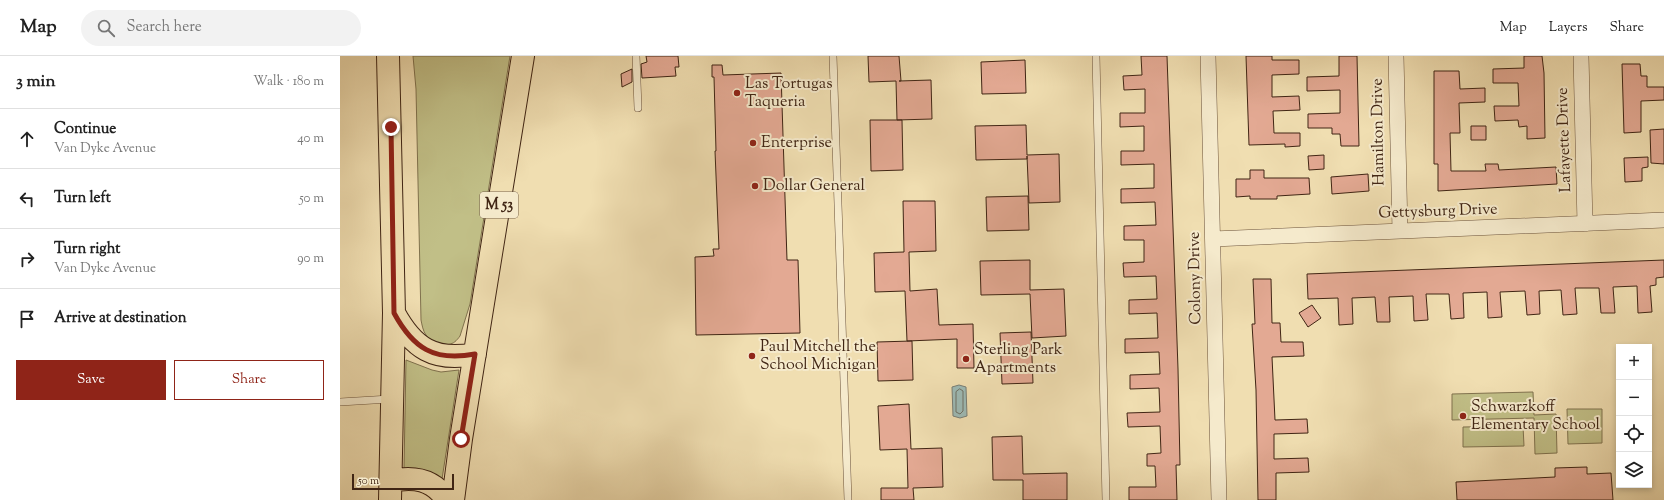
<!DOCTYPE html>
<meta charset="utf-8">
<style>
:root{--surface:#fff;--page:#f2f2f2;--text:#222;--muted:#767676;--line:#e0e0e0;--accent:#8f2418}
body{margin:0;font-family:"Sorts Mill Goudy",serif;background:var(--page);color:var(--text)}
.controls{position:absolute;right:12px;bottom:12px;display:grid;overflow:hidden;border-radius:0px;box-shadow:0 2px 6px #0003}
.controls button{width:36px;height:36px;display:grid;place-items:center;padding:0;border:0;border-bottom:1px solid var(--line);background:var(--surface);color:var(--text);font:20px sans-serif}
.scale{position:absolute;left:12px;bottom:10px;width:102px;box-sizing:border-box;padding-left:4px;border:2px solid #402514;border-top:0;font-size:11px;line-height:14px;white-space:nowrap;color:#402514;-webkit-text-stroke:3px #f5eacc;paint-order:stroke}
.stop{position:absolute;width:12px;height:12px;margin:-9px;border:3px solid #8f2418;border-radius:50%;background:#fff}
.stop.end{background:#8f2418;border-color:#fff;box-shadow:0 1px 4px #0008}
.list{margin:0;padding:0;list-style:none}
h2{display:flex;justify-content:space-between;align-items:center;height:52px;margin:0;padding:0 16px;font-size:17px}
h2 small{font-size:13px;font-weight:400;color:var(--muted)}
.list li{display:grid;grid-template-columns:26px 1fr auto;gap:12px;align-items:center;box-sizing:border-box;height:60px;padding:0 16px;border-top:1px solid var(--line)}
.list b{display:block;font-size:15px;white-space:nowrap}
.list p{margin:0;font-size:13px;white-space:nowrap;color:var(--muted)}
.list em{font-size:13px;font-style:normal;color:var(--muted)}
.actions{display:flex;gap:8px;padding:12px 16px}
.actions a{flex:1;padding:9px 0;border:1px solid var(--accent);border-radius:0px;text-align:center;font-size:14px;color:var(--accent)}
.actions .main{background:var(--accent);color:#fff}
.icon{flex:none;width:22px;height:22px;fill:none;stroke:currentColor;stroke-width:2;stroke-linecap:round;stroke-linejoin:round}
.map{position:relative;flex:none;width:1324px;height:444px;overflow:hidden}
header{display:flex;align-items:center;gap:24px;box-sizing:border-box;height:56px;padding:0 20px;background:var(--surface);border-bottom:1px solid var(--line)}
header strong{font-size:19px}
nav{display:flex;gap:22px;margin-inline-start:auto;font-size:14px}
.search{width:280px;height:36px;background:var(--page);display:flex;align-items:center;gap:10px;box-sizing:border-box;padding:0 14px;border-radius:22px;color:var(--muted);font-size:15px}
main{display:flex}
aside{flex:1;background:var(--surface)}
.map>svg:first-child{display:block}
.green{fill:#c1bf87;stroke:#80724e}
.water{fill:#9dbab5;stroke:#787e75}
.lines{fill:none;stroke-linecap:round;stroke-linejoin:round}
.shore{stroke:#6e7064;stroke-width:1}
.building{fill:#e3a993;stroke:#402514}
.service-casing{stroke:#6c533b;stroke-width:8}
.minor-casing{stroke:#6c533b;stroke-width:16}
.primary-casing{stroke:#402514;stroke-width:24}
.service{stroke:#f5eacc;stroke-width:7}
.minor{stroke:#f5eacc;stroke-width:15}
.primary{stroke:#f0deb1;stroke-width:22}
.route{stroke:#8f2418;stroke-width:5}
.poi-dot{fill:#8f2418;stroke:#f5eacc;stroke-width:1.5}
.labels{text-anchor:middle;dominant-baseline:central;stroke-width:4;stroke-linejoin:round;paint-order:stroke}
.shield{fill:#f5eacc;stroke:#76604b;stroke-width:1}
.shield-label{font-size:15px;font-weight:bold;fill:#402514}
.poi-label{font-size:16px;fill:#402514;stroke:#f5eacc;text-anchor:start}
.street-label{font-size:16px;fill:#402514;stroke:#f5eacc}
</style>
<header>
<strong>Map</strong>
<div class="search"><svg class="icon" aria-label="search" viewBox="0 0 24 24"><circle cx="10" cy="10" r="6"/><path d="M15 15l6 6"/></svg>Search here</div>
<nav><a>Map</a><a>Layers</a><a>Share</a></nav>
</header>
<main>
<aside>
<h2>3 min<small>Walk · 180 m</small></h2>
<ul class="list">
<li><svg class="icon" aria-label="ahead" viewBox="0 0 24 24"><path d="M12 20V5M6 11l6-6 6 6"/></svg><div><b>Continue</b><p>Van Dyke Avenue</p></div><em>40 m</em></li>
<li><svg class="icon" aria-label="left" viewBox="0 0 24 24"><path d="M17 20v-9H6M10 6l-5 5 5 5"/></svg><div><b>Turn left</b></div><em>50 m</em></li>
<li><svg class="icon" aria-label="right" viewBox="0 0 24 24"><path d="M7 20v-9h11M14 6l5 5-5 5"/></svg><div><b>Turn right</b><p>Van Dyke Avenue</p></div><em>90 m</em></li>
<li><svg class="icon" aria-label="arrive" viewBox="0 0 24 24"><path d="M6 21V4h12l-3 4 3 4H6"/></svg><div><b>Arrive at destination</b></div></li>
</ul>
<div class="actions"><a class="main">Save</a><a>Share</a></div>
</aside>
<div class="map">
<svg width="1324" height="444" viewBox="0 0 1324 444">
<rect width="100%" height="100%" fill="#f0deb1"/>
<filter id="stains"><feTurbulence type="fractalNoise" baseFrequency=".005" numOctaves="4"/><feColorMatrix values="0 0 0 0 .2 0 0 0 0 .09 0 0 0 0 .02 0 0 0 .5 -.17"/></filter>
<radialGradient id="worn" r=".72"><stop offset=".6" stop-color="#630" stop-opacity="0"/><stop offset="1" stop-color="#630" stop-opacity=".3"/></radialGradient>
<!-- green -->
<path class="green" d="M73,0h97l-40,248 -10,32c-7,10 -13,10 -24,6 -4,-2 -8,-3 -10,-7 -3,-4 -4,-10 -5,-15l-5,-231z
M66,304l26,10 9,2 18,-2 -17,109 -38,-11z
M1193,336l1,23 22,-1 1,39 -22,1 -1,-36 -82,2v-26z
M1227,353h35v34l-34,1z
M1183,370l1,20 -61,1v-20z"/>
<!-- water -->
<path class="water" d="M619,329l7,2 1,29 -7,2 -7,-2 -1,-29z"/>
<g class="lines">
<!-- shore -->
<path class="shore" d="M620,333l3,2v20l-3,3 -4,-2v-20z"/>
</g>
<!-- building -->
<path class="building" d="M306,0h32l1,11h-4l1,9 -34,2 -1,-14 6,-2z
M528,0h31l2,25h-2l32,-1 1,39 -35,1 -1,-39 -27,1z
M801,0h26l11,313 2,96h-4l1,35h-48v-13h27l-1,-21h-8v-12l14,-1 -1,-27 -32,1 -1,-14 33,-1 -1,-24 -29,1v-14l30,-1 -1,-22 -34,1v-14l33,-1 -1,-25 -28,1v-14l28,-1 -1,-23 -32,1 -1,-14 21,-1v-22h-20v-14l32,-1 -1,-23 -34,1v-14l33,-1v-24l-33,1v-14h23v-25l-24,1v-14h25v-24l-21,1 -1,-14 19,-1z
M906,0h26v4h27v14l-27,1v22l27,-1 1,14 -27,1 1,22h26v13l-15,1v-3l-36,1z
M999,0h18l2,90h-18l-1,-12h-8v-6h-24v-14l32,-1v-23l-33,1v-14l32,-1z
M1184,0h18l2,17 1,65 -18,1v-13l-8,1 -1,-7 -23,1 -1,-15h25l-1,-23h-25v-14l31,-1z
M685,4l1,33 -44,1 -1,-32z
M1282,8h18l1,12h6v11h17v13l-23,1v31l-17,1z
M372,9h10l1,10 58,-2 6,187h11l2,73 -104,2 -1,-78 19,-1 -1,-7h6l-4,-98h1l-2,-74h-2z
M292,13v13l-10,5 -1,-13z
M1094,15h25l1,18 25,-1v14l-26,1 1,30h-10l1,38h35l-1,-7h13l1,6 57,-3 1,17 -119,7v-27h-4z
M530,64h32l1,50 -32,1z
M686,69l1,30 32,-1 1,48 -31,1 -2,-47v3l-51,1 -1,-34z
M1131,70h15v14h-15z
M1324,73v35l-13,-1 -1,-33z
M984,99v14l-15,1 -1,-14z
M1308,101v10l-6,1v13l-17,1 -1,-24z
M910,114h14v8h45l1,16 -33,2v3h-27v-3l-14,1v-18h14z
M1028,118l1,17 -37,3 -1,-17z
M688,140l1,34 -42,1 -1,-34z
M563,145h32l1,50 -27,1 1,39 27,-2 2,36 34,-1 1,44h-17v-29l-50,2 -2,-50 -30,1 -1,-39 30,-1z
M690,204v30l34,-1 2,47 -34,2 -2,-44 -49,1 -1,-34z
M1324,204v17l-8,1v7l-6,1 2,26 -14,1 -1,-27 -24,1 2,26h-14l-2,-25h-24l2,26 -14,1 -2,-25 -22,1 1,23 -13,1 -2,-24 -25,1 2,25 -14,1 -1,-26 -24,1 1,25 -13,1 -2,-25h-23l2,26 -14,1 -1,-25 -24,1 1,25h-13l-2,-25 -23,1 1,26 -14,1 -1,-27 -30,1 -1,-25z
M913,223h18l1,44h8l1,19h22l1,14 -32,1 3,63 32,-1 1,14 -34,1v25l34,-1 1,14 -33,1v27h-18l-2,-110 -4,-66h3z
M972,249l9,13 -13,9 -9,-14z
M691,276l2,51 -31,1 -2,-51z
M572,285l1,39 -35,1 -1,-39z
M569,348l2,45 31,-1 1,39 -30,1 1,12h-33v-12h27l-1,-39 -27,1 -2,-44z
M682,380l1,38 44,-1v27h-44v-20h-30l-1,-43z
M1247,411v7l24,-1 2,27h-156l-1,-18 99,-5v-9z"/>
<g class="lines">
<!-- service casing -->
<g class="service-casing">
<path id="service" d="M296,0l2,52
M493,0l15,444
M756,0l10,444
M0,346l50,-3"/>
</g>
<!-- minor casing -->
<g class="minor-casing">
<path id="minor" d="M868,0l11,444
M1056,0l4,175
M1241,0l4,168
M873,183l451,-19"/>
</g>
<!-- primary casing -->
<g class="primary-casing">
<path id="primary" d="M48,0l6,257 -4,187
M54,257c19,35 40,49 81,41
M51,425c23,-5 42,-2 56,19
M113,444l8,-61 62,-383"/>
</g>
<!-- service -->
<use href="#service" class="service"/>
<!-- minor -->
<use href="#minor" class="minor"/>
<!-- primary -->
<use href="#primary" class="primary"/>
</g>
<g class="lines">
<!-- route -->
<path class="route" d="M51,71l3,186c19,35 40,49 81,41l-14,85"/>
</g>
<!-- markers -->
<g class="poi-dot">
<circle cx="397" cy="37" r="4"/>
<circle cx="413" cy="87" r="4"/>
<circle cx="415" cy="130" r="4"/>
<circle cx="412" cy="300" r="4"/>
<circle cx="626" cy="303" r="4"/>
<circle cx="1123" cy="360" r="4"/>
</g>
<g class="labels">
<!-- shield labels -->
<rect class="shield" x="140" y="136" width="38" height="26" rx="3"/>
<g class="shield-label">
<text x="159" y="149">M 53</text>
</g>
<!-- poi labels -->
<g class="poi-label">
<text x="405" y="28">Las Tortugas<tspan x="405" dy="18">Taqueria</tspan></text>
<text x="421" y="87">Enterprise</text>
<text x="423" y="130">Dollar General</text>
<text x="420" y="291">Paul Mitchell the<tspan x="420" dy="18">School Michigan</tspan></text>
<text x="634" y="294">Sterling Park<tspan x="634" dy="18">Apartments</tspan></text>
<text x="1131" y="351">Schwarzkoff<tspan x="1131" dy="18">Elementary School</tspan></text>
</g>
<!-- street labels -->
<g class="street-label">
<text transform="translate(1039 76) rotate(-91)">Hamilton Drive</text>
<text transform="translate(1225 84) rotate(-92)">Lafayette Drive</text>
<text transform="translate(1098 156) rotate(-2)">Gettysburg Drive</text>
<text transform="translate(856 222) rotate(-91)">Colony Drive</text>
</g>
</g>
<rect width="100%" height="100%" filter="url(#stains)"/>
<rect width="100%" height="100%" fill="url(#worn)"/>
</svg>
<div class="controls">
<button>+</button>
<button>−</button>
<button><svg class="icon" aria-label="locate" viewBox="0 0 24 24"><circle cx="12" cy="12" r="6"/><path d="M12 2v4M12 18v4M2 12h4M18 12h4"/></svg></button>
<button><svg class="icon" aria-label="layers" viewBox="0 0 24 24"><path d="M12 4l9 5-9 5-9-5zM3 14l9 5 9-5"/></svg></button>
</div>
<div class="scale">50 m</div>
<div class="stop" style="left:121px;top:383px"></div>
<div class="stop end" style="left:51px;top:71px"></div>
</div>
</main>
